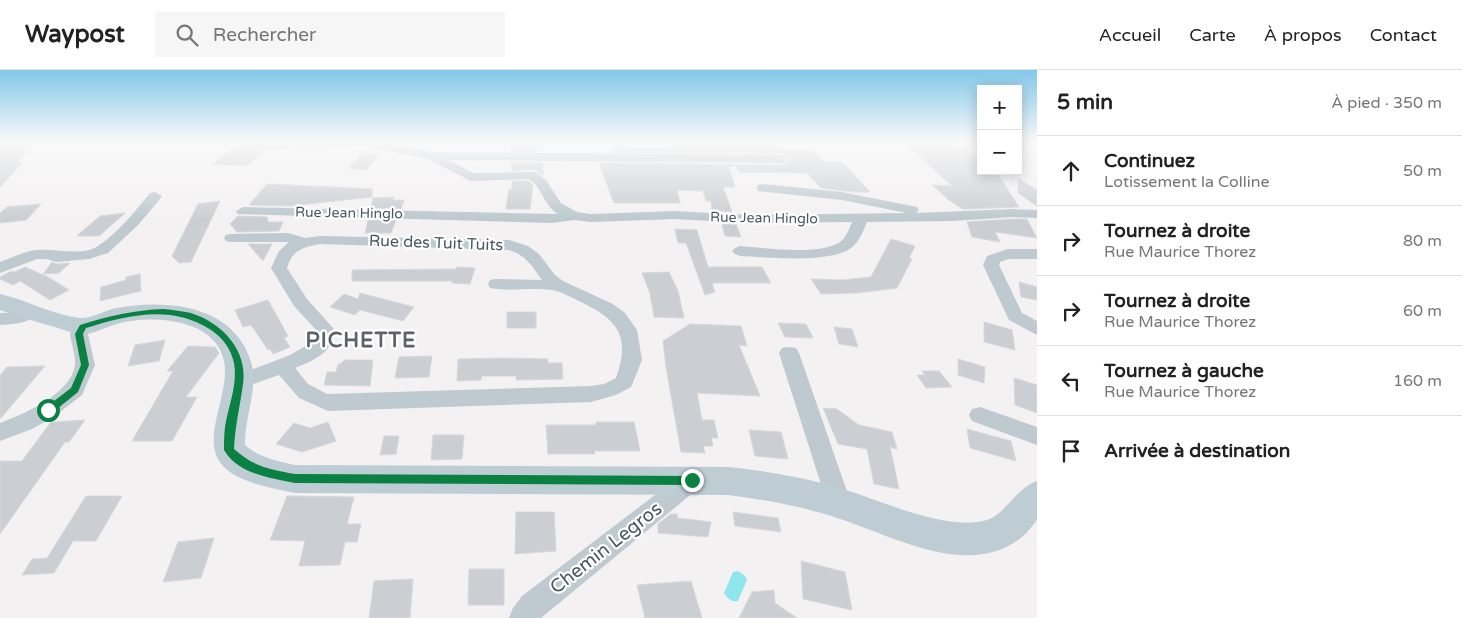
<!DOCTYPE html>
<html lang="fr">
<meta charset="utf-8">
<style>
:root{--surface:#fff;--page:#f6f6f6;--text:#222;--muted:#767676;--line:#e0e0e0}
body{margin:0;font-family:"Varela Round",sans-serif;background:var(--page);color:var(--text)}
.controls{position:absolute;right:15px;top:15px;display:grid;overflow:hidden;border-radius:0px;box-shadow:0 2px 12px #0003}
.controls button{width:45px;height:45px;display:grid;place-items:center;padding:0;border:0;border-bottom:1px solid var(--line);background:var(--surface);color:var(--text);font:25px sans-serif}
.stop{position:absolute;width:15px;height:15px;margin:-11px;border:4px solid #0b8043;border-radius:50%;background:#fff}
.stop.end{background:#0b8043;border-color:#fff;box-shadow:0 1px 5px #0008}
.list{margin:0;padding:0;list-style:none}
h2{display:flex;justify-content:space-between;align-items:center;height:65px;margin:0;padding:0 20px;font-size:21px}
h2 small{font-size:16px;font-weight:400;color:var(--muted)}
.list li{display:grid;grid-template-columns:32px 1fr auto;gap:15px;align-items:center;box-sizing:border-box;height:70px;padding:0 20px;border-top:1px solid var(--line)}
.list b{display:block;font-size:19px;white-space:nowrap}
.list p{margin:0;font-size:16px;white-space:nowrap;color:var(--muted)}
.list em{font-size:16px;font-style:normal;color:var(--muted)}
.icon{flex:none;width:28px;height:28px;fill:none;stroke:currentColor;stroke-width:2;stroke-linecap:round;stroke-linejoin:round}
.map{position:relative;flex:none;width:1037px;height:548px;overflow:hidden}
header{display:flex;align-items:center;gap:30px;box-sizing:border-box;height:70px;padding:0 25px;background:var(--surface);border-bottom:1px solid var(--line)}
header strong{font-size:24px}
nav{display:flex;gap:28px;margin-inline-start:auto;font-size:18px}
.search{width:350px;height:45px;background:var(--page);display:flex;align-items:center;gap:12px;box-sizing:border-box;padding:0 18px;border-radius:0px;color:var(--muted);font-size:19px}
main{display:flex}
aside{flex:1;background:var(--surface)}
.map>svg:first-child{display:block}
.water{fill:#8de7ed}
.building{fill:#cbcfd3;stroke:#d5d8dc}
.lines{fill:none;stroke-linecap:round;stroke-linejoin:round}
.street{fill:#becacf;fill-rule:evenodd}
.secondary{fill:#beccd4;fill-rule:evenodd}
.route{fill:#0b8043}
.labels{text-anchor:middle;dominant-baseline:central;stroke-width:4.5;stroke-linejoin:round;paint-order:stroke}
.far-street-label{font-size:14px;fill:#48575e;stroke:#fff}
.street-label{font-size:16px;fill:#48575e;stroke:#fff}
.near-street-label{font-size:19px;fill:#48575e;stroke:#fff}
.district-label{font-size:21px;font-weight:bold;letter-spacing:1px;fill:#5d6266;stroke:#fff}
</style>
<header>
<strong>Waypost</strong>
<div class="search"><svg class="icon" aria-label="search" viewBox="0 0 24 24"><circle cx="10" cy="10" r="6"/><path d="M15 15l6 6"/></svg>Rechercher</div>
<nav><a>Accueil</a><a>Carte</a><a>À propos</a><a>Contact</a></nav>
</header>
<main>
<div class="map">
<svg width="1037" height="548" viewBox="0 0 1037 548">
<rect width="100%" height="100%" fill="#f3f1f1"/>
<!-- water -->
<path class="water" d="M738,501l7,5 2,4 -9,21c-7,1 -10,-2 -14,-8l9,-21z"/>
<!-- building -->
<path class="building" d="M0,72h36l-19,21 6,-1 -23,25z
M241,72h21l-7,6 9,4 -18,14 -33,-2z
M670,72h106l6,8h31l11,12h18l28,30h-17l-32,-4 -14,-15 -68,-1 -4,-7 -6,2 6,20h-12l9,25 -20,-2 -1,-9h-5l-3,-10 -26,-1 3,13h-66l-15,-40 183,2 8,-5 -8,-7 -171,-1v-3h4v-4h12l1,3h44z
M904,72h44l8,7h10l15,11v11h15l23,36 -56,2 -14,-9 -17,-15 20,1z
M511,75h31v6h-31z
M363,83l17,1 -14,16 -17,-2z
M511,92l32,1v13l-8,-7 -23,2z
M1018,108l19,12v16l-19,-13z
M512,111h16l5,4 -3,24h-24l3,-20h3z
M267,114l105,5v8l-83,9 -40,-1z
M394,127l-1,3h11l-3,9 -30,-1 2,-10z
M220,131l-29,61 -12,1 -7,-7 26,-52z
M41,134l-15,16 -26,3v-10l7,-6z
M125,143l-26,23h-22l23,-20z
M238,146l29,1 1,5h15l-4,9 -42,1 -7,-8z
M1013,149h14l10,19 -42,-6 5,10 -28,-5 -5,-15z
M368,150h28l-5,13h-26z
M722,154h14l5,13 -16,-1z
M675,159l22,1 11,37h54l9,16h-59l3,9 -10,3 -19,-52h-8z
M891,169l24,7 -6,12 3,1 -15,29 -40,5 -36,1 -10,-15 31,1 29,-3z
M248,174h24l-9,17z
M52,192l5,2 13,-1 -11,10 -16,1z
M25,197l23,10 21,13 -19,10 -30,-19 -7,4 -13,-6v-2l12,-6 3,1z
M457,197l18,1 -5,16 -18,-1 1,-2h-101v-11l104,-1z
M669,202l9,19 6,27 -30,-1 -4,-24 -8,-20z
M140,204l1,17 -41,10 1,-14 25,-7v-3z
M1019,212l18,5v13l-16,-3z
M360,223l54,14 -11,14 -43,-11 -5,5 -25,-8 14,-13 14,5z
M268,230l20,36 -4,2 6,9 -17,7 -3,-5 -2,1 -17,-25 -8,2 -8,-17z
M507,242h29v16h-29z
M984,252l28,8 3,20 -31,-8z
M778,253l28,1 7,14 -28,-1z
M690,254l51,2 6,20 -8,-1 21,51 -63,-3 5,27h12l4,18h-7l2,8h-10l2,7 -24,-1 -15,-85 -3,-26z
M834,257l18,2 6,18 -19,-3z
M165,270l-6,21 -31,5 7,-21z
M188,276l27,1 4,6 -33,44h11l-25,44h-40l41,-70h-6z
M432,286l-3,21 -34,1 4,-21z
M504,288l44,1v4h14l1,16 -47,1v-4h-34l-1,4 -24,1 1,-22z
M958,289l27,8 -1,16 -26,-8z
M345,290h28l-3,26 -46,-1 3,-13h9l2,-7z
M45,296l-45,53v-44l7,-8z
M922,301h17l13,16 -26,1 -9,-13h8z
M1014,308l23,7v28l-22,-8z
M823,338l14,1 22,16 33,7 5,17 -7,-2 9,42 -25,-5 -7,-35 -29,-5z
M85,350l-16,22h-4l-65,92v-73h22l29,-39z
M328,352l8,19 -34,11 -26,-8 18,-21 16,5z
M596,352h38l6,29h-46l1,3h-47l-2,-29h50z
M967,359l44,12 5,20 -46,-13z
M749,360l32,2 7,27 -33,-3z
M433,365h31l-2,24 -31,1z
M384,366h15l-3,18 -16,1z
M86,426h36l-26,45h-23l-19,32 -32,2 10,-16 15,-1z
M287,426l67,1 -7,27h14l-4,18h-12l-5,23 -41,1 6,-25 -35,-1z
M516,442h38l2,39 -41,3z
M733,442l45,6 3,14 -46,-6z
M671,444h6l1,4 33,4 -3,15 -50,-4v-9z
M214,468l-13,40 -38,4 15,-40z
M801,491l44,11 7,38 -49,-11z
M469,499h35v36h-36z
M413,509l-3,39h-41l5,-37z
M691,511l11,37h-57l-8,-33z
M774,520l1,13 22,15h-58l13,-26z"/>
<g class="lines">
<!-- street -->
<path class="street" d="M293,72h88l52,10 349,3 6,4 -6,4 -334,-3 25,13 63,-1 10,8 15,23 16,9 14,2 84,-3 71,4 161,-2 -65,-13 -84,-9 -1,-3 1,-3 5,-1 79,8 75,15 2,3 -3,3 97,-4 24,1v8l-24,-1 -60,4 -86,1c-4,10 -8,20 -16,26 -22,16 -85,9 -111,8l-5,-2 -3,-3 3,-3 5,-2c26,2 73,9 97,-2 8,-4 12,-14 15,-22l-106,1 -71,-4 -84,3 -16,-2 -24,3 -313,-9 -2,-3 7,-4 315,7c-15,-9 -15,-26 -29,-35l-58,2 -43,-22 -65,-13 -100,4 -6,-3 6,-3z
M155,122l7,4 -2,3 -22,26 -30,28 -19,6 -32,3 -11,-3h-9l-37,14v-11c12,-4 24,-11 37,-12 19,-2 44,7 61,-4 19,-12 38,-36 52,-53z
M288,163l17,5 15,-2 189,4 19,6 11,8 16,21 8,6 50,23 12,9 12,17 5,30 -11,27 -15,8 -25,7 -263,9 -29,-13 -20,-23 -40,14 -7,-2 -3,-5 3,-5 58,-22 24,-14 2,-11 -22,-24 -23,-38 8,-17 10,-9h-58l-5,-1 -2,-3 2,-3 5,-1zM320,174l188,6c17,4 24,16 34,30l-46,-1 -6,1 -2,4 2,4c20,4 42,-1 62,2 9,1 20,8 29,12 37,18 50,34 35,76l-12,6 -13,2 -264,8 -19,-10 -13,-16c19,-8 39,-15 39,-39l-27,-30 -20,-31c5,-18 16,-21 33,-24z
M1008,179h29v10h-28l-9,3 -1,3 23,48 15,8v14l-28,-15 -26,-55 4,-9z
M28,237l6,2 3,4c-7,11 -25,11 -37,12v-12h13z
M83,251l6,2 3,4 -4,7 7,31 -13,30 -27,21 -23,13 -32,12v-18c24,-9 71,-29 75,-58 1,-9 -4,-22 -5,-31l7,-11z
M789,277l7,1 3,5 52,150 -3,8 -9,3 -9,-3 -3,-8 -48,-150 3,-5z
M980,337l57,20v18l-65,-24 -3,-6 3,-6z
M692,400l8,3 4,7 -4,7 -159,131h-32l4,-10 9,-12 162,-123z"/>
<!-- secondary -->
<path class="secondary" d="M0,224c27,6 53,21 80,24 11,1 25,-8 37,-10 50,-9 117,-3 134,54 8,26 -7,56 -6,83 15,13 31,16 50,20l433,2c38,4 75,10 112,21 40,12 106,44 147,32 19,-6 28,-31 50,-39v39c-5,6 -10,13 -15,17 -52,43 -129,-1 -182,-18 -37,-13 -74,-19 -112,-24l-433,-2c-20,-4 -43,-8 -62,-19 -51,-31 20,-97 -22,-136 -21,-20 -67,-22 -94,-14 -12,3 -24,11 -37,10 -7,0 -15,-4 -22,-6 -20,-6 -39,-11 -58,-18z"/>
</g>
<!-- sky -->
<linearGradient id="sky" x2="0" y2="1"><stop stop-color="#83c8ea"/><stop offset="0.48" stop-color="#faf9f9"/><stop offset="1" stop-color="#faf9f9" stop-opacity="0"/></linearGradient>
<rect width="1037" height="149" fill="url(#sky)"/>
<!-- route -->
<path class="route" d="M164,239c9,1 18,2 27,4 31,10 57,37 52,71 -3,22 -8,42 -9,65 20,18 35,20 61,25l397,2 5,4 -5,5 -397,-2c-25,-5 -57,-9 -71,-33 0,-7 0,-15 1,-23 3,-21 13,-42 9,-64 -3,-14 -11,-25 -23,-33 -39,-26 -84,-15 -125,-2l-3,6 6,31 -11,27 -26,21h-7v-5l26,-20 10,-23 -6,-31 5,-9c29,-9 54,-15 84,-16z"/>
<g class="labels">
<!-- far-street labels -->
<g class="far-street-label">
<text transform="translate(349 143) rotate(1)">Rue Jean Hinglo</text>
<text transform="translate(764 148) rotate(1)">Rue Jean Hinglo</text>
</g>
<!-- street labels -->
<g class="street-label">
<text transform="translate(436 173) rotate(2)">Rue des Tuit Tuits</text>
</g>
<!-- near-street labels -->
<g class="near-street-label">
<text transform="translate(606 478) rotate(-38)">Chemin Legros</text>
</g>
<!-- district labels -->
<g class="district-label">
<text x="361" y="270">PICHETTE</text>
</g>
</g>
</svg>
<div class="controls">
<button>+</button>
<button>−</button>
</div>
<div class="stop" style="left:48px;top:340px"></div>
<div class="stop end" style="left:692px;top:410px"></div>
</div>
<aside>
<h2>5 min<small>À pied · 350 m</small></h2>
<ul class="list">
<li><svg class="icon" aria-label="ahead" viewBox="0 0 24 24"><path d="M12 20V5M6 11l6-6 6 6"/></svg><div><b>Continuez</b><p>Lotissement la Colline</p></div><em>50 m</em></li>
<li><svg class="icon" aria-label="right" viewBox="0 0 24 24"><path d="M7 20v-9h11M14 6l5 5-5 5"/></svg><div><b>Tournez à droite</b><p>Rue Maurice Thorez</p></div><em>80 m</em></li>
<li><svg class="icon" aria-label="right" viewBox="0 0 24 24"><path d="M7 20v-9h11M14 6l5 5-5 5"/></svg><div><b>Tournez à droite</b><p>Rue Maurice Thorez</p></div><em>60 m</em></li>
<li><svg class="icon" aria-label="left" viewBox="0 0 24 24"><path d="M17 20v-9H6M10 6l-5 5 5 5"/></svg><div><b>Tournez à gauche</b><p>Rue Maurice Thorez</p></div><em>160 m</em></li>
<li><svg class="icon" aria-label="arrive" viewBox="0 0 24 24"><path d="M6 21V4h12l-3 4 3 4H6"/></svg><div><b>Arrivée à destination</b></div></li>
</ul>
</aside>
</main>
